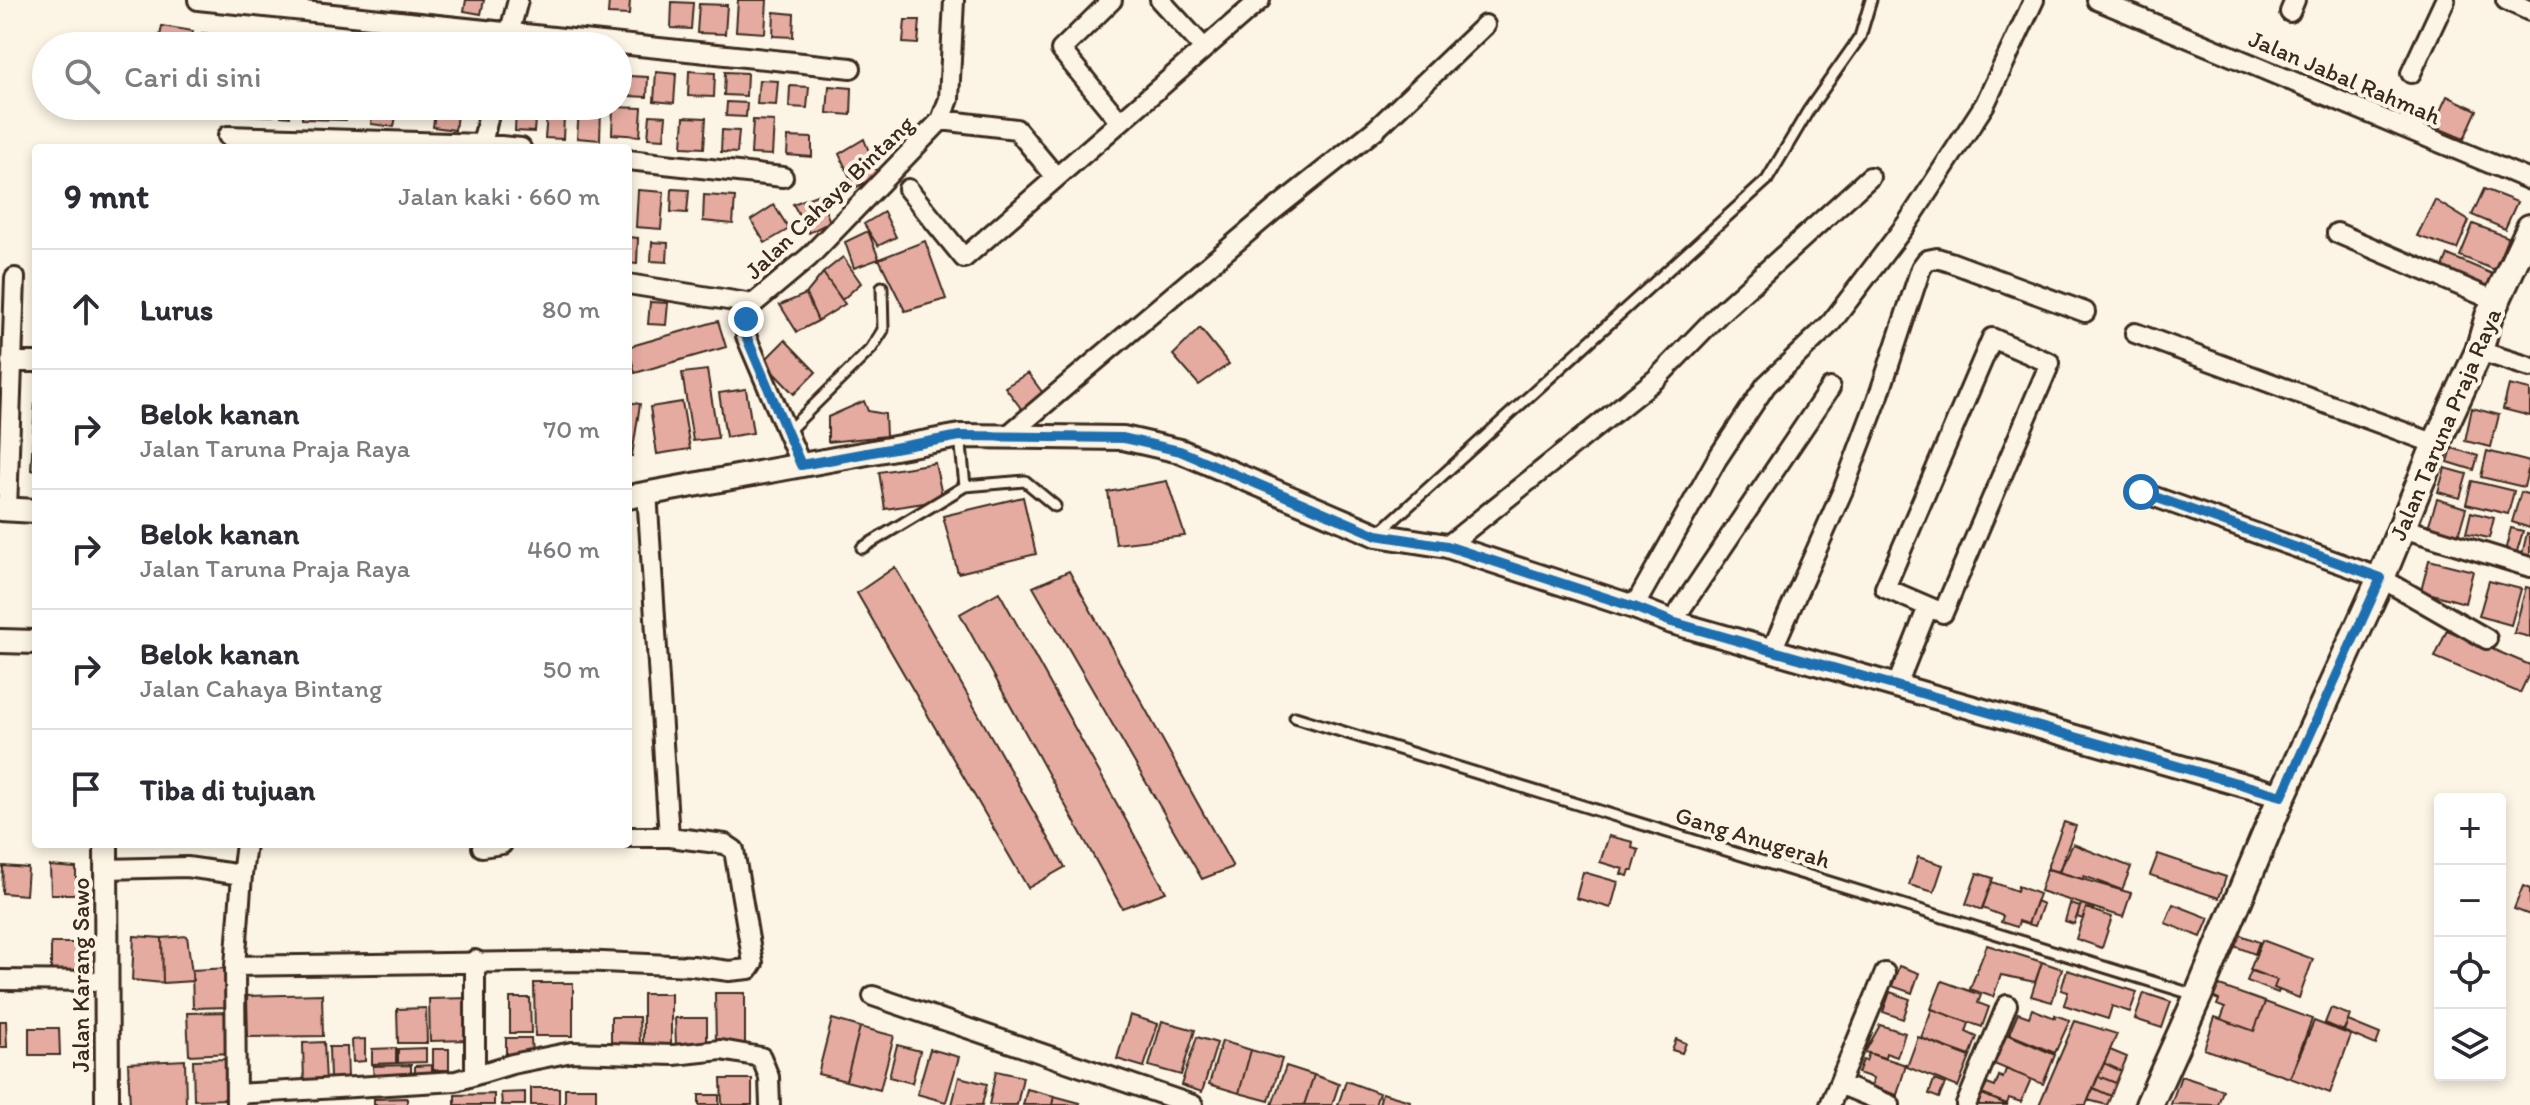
<!DOCTYPE html>
<html lang="id">
<meta charset="utf-8">
<style>
:root{--surface:#fff;--page:#f2f2f3;--text:#2b2b33;--muted:#7c7c81;--line:#e1e1e2}
body{margin:0;font-family:Itim,sans-serif;background:var(--page);color:var(--text)}
.controls{position:absolute;right:24px;bottom:24px;display:grid;overflow:hidden;border-radius:8px;box-shadow:0 4px 12px #0003}
.controls button{width:72px;height:72px;display:grid;place-items:center;padding:0;border:0;border-bottom:2px solid var(--line);background:var(--surface);color:var(--text);font:40px sans-serif}
.stop{position:absolute;width:24px;height:24px;margin:-18px;border:6px solid #1f6fb2;border-radius:50%;background:#fff}
.stop.end{background:#1f6fb2;border-color:#fff;box-shadow:0 2px 8px #0008}
.list{margin:0;padding:0;list-style:none}
h2{display:flex;justify-content:space-between;align-items:center;height:104px;margin:0;padding:0 32px;font-size:34px}
h2 small{font-size:26px;font-weight:400;color:var(--muted)}
.list li{display:grid;grid-template-columns:52px 1fr auto;gap:24px;align-items:center;box-sizing:border-box;height:120px;padding:0 32px;border-top:2px solid var(--line)}
.list b{display:block;font-size:30px;white-space:nowrap}
.list p{margin:0;font-size:26px;white-space:nowrap;color:var(--muted)}
.list em{font-size:26px;font-style:normal;color:var(--muted)}
.icon{flex:none;width:44px;height:44px;fill:none;stroke:currentColor;stroke-width:2;stroke-linecap:round;stroke-linejoin:round}
.map{position:relative;flex:none;width:2530px;height:1105px;overflow:hidden}
.search{position:absolute;background:var(--surface);box-shadow:0 4px 12px #0003;left:32px;top:32px;width:600px;height:88px;display:flex;align-items:center;gap:20px;box-sizing:border-box;padding:0 28px;border-radius:44px;color:var(--muted);font-size:30px}
.panel{position:absolute;background:var(--surface);box-shadow:0 4px 12px #0003;left:32px;top:144px;width:600px;height:704px;border-radius:8px}
.map>svg:first-child{display:block}
.building{fill:#e5aba1;stroke:#3b2a1e;stroke-width:2}
.lines{fill:none;stroke-linecap:round;stroke-linejoin:round}
.service-casing{stroke:#3b2a1e;stroke-width:15}
.minor-casing{stroke:#3b2a1e;stroke-width:24}
.tertiary-casing{stroke:#3b2a1e;stroke-width:28}
.secondary-casing{stroke:#3b2a1e;stroke-width:32}
.service{stroke:#fcf5e5;stroke-width:9}
.minor{stroke:#fcf5e5;stroke-width:18}
.tertiary{stroke:#fcf5e5;stroke-width:22}
.secondary{stroke:#fcf5e5;stroke-width:26}
.route{stroke:#1f6fb2;stroke-width:10}
.labels{text-anchor:middle;dominant-baseline:central;stroke-width:8;stroke-linejoin:round;paint-order:stroke}
.street-label{font-size:24px;fill:#3b2a1e;stroke:#fcf5e5}
</style>
<div class="map">
<svg width="2530" height="1105" viewBox="0 0 2530 1105">
<rect width="100%" height="100%" fill="#fcf5e5"/>
<filter id="ink" filterUnits="userSpaceOnUse"><feTurbulence type="fractalNoise" baseFrequency=".0125" numOctaves="2"/><feDisplacementMap in="SourceGraphic" scale="16" xChannelSelector="R" yChannelSelector="G"/><feConvolveMatrix kernelMatrix="1 2 1 2 8 2 1 2 1" color-interpolation-filters="sRGB"/></filter>
<g filter="url(#ink)">
<!-- building -->
<path class="building" d="M466,0h18l-3,14 -17,-3z
M609,0h21l-1,15 -21,-1z
M738,0h29l-2,33 -29,-2z
M672,2l21,1 -2,26 -20,-1z
M699,4l28,1 -2,29 -28,-1z
M774,12l20,2 -1,23 -20,-1z
M905,20h15l-2,24 -15,-1z
M162,26l31,5 -3,15h-32z
M202,33l16,2 -2,11h-17z
M308,34l17,3 -2,9h-17z
M336,37l18,3 -1,6h-18z
M689,71l26,2 -1,24 -26,-1z
M656,72l20,2 -2,29 -20,-2z
M725,72l22,1 -1,23 -22,-1z
M629,76l19,1 -1,20 -19,-1z
M759,80l19,1 -2,24 -19,-1z
M790,86l19,1 -2,21 -18,-1z
M829,86l23,2 -1,27 -24,-2z
M2447,96l30,14 -13,29 -31,-13z
M727,102l20,1 -1,14 -20,-1z
M248,106h25v10l-25,-1z
M281,106h10l-1,11 -9,-1z
M302,106h44v14l-44,-1z
M373,106h25l-4,21 -23,-3z
M436,106h22l-3,24 -22,-3z
M613,107l29,1 -2,28 -28,-2z
M516,108l20,1 -2,23 -19,-1z
M579,109l22,1 -1,30 -23,-2z
M547,115l17,1 -1,23 -18,-1z
M650,115l16,1 -2,23 -16,-1z
M684,117l22,1 -2,30 -22,-1z
M753,120l21,1 -2,34 -21,-1z
M722,130l17,1 -2,22 -16,-1z
M788,137l24,1v19l-25,-2z
M864,139l14,36 -23,13 -16,-34z
M672,189l17,1 -2,23 -16,-1z
M2484,189l33,13 -12,27 -33,-14z
M638,190l26,2 -3,37 -25,-2z
M819,194l11,28 -21,11 -16,-29z
M704,195l31,2 -2,27 -30,-3z
M2435,200l34,21 -12,28 -40,-13z
M774,205l15,24 -24,14 -14,-23z
M884,212l12,25 -18,9 -14,-22z
M2473,224l35,13 -13,33 -35,-14z
M868,231l11,28 -25,9 -9,-26z
M628,237l10,1 -1,26 -9,-1z
M925,241l21,58 -41,12 -26,-52z
M652,242l16,1 -1,19 -16,-1z
M2448,255l47,20 -8,19 -47,-19z
M843,257l18,26 -19,17 -19,-27z
M823,273l22,31 -27,17 -12,-27z
M806,294l12,27 -21,11 -17,-27z
M650,302l18,1 -2,22 -18,-1z
M718,321l8,26 -91,26 -7,-26z
M1200,328l29,36 -30,21 -26,-30z
M785,340l31,32 -22,22 -31,-32z
M707,370l11,68 -25,3 -11,-68z
M1028,373l17,23 -22,15 -18,-24z
M2509,385l21,5v26l-27,-7z
M746,389l7,44 -27,4 -7,-44z
M864,401l4,10 17,3 1,22 -58,6v-25z
M628,402l12,2 -8,52 -4,-1z
M682,402l8,47 -33,5 -7,-47z
M35,403h1v68l-5,-1z
M2472,408l27,7 -8,32 -26,-6z
M2452,448l26,8 -4,14 -26,-8z
M2487,451l43,11 -6,25 -43,-10z
M935,463l8,37 -58,9 -6,-37z
M2445,468l22,6 -7,24 -22,-6z
M1167,481l18,55 -69,8 -8,-52z
M2472,481l42,10 -6,23 -42,-10z
M2521,492l9,3v33l-18,-6z
M1023,497l13,57 -78,19 -15,-57z
M2437,499l29,9 -9,31 -30,-9z
M2471,512l23,6 -5,20 -23,-5z
M2511,528l12,3 -8,27 -11,-3z
M2527,533l3,1v27l-9,-2z
M2429,560l44,11 -8,32 -44,-12z
M895,567l170,300 -37,21 -171,-295z
M1069,571l164,296 -31,12 -169,-292z
M2489,581l32,8 -10,36 -32,-9z
M2526,587l4,1v49l-16,-4z
M999,592l167,300 -44,16 -162,-294z
M2447,630l83,35v7l-10,21 -85,-36z
M2064,822l12,4 -17,45h-3l-8,-2v-4z
M1609,836l24,6 -1,6 7,2 -6,20h-3l-2,6 -7,-2 2,-5 -23,-7z
M2073,844l58,23 -9,23 -38,-14 -1,3 -24,-7z
M2158,854l68,23 -7,21 -69,-23z
M1918,857l25,8 -9,27 -25,-7z
M3,866l25,2 -2,27 -24,-2z
M50,866l26,2v26h-25z
M2047,869l84,24 -8,24 -83,-26z
M1583,872l35,10 -7,26 -35,-10z
M1977,873l16,5 -11,32 -16,-6z
M1992,882l25,9 1,-5 21,8 -11,30 -9,-3 -2,6 -16,-5 2,-6 -21,-8z
M2523,886l7,3v26l-16,-6z
M2036,901l7,3 -8,22 -7,-2z
M2070,904l10,3 -6,17 -9,-3z
M2081,904l13,4 -1,2 -7,-2 -3,11 -6,-2z
M2173,904l36,14 -8,19 -36,-14z
M2086,908l26,9 -10,31 -26,-9z
M2238,934l21,8 -4,12 -21,-8z
M134,936l28,2 1,45 -31,-3z
M187,936l6,45 -30,2 -1,-45z
M2262,940l51,19 -14,39 -25,-10 3,-8 -27,-10z
M51,943h38v35l-38,-2z
M1987,945l55,17 -7,20 -34,-7 -8,22 -23,-8z
M2042,962l20,7 -10,33 -21,-6z
M1899,966l20,7 -7,20 -20,-7z
M230,968l-1,39 -36,1 -1,-38z
M2067,970l70,22 -7,20 -18,-6 -4,13 -44,-14 4,-13 -7,-2z
M2251,971l26,9 -3,8 5,2 -1,3 -31,-12z
M1942,981l39,14 -3,8 11,4 -7,20 -51,-18z
M534,983h39v53h-38z
M2214,984l51,18 -11,29 -33,-12 4,-11 -8,-3 2,-5 -9,-4z
M1890,992l20,7 -7,20 -20,-7z
M715,993h30v52h-29z
M2144,993l27,9 -9,26 -27,-9z
M322,994l1,42 -75,1 -1,-41z
M643,994h28v50h-28z
M469,998l1,42 -40,1 -1,-42z
M510,998h20l1,35h-21z
M2265,1002l47,17 -22,59 -86,-29 11,-32 39,14z
M426,1008l1,35h-29l-1,-34z
M2331,1008l19,7 -6,16 -19,-8z
M1932,1009l37,14 -3,9 11,5 -7,19 -49,-18z
M2032,1009l23,9v-3l15,5 -15,33 -46,-19 9,-21 11,4z
M228,1012l2,41 -41,2 -2,-42z
M1130,1015l28,9 -14,43 -27,-8z
M611,1017h28l1,27h-29z
M675,1018h32v29h-31z
M832,1019l28,8 -14,54 -28,-7z
M0,1021h6l1,26h-7z
M1162,1021l33,9 -14,45 -32,-9z
M2075,1021l42,13 -31,71h-47z
M2314,1021l37,14 -21,58 -40,-15z
M2348,1021l32,13 -4,11 -33,-14z
M1880,1025l25,8 -8,24 -11,-4 -1,6 -20,-7z
M860,1027l34,9 -14,54 -34,-9z
M29,1028h30l1,27h-31z
M2007,1034l48,21 -12,29 -49,-20z
M1197,1037l20,6 -15,49 -21,-7z
M1918,1037l52,20 -12,30 -51,-20z
M506,1038h25l1,17h-26z
M365,1039v22l-12,1 -1,-22z
M1676,1039l10,4 -4,10 -10,-3z
M1222,1041l29,9 -12,43 -30,-9z
M324,1042l2,40 -22,1 -1,-40z
M897,1045l23,6 -8,32 -23,-6z
M329,1047h18l1,31 -18,1z
M396,1048v15l-24,1v-15z
M426,1048v14l-28,1v-14z
M433,1049h16v21h-16z
M930,1049l29,8 -13,45 -29,-8z
M1251,1050l31,9 -13,42 -30,-8z
M2110,1050l17,7 -6,14 -17,-8z
M1869,1053l37,12 -9,30 -25,-8 1,-9 -15,-5 5,-13 3,1z
M228,1059l1,40 -35,1 -1,-40z
M185,1060l1,45h-56l-2,-42z
M2104,1063l17,8 -5,12 -18,-7z
M411,1065v15l-37,1 -1,-15z
M432,1065v15l-17,1v-15z
M1286,1066l28,9 -10,30h-32z
M2006,1069l25,10 -10,23 -12,-4 -2,6 -25,-10 5,-10 8,3 4,-11 4,2z
M996,1071l27,6 -6,28h-28z
M1314,1075l25,9 -7,21h-28z
M2098,1076l18,7 -5,13 -18,-8z
M2181,1076l42,14 -5,15 -47,-1z
M959,1077l28,7 -5,21h-30z
M721,1079h31v26h-30z
M1934,1080l11,4 -6,14 -10,-4z
M1346,1081l33,12 -4,12h-37z
M531,1088h28v17h-28z
M565,1088h31v17h-31z
M2093,1088l18,8 -4,9 -19,-5z
M1027,1089l27,7 -2,9h-29z
M525,1092v13h-23l-1,-12z
M1382,1093l28,8 -1,4h-30z
M494,1094v11h-39v-10z
M1982,1094l26,11h-30z
M699,1095h20v10h-20z
M1054,1096l26,7 -1,2h-27z
M407,1098v7h-33v-6z"/>
<g class="lines">
<!-- service casing -->
<g class="service-casing">
<path id="service" d="M786,433l85,-84 12,-19 -1,-43
M965,486l60,-5 30,25
M1379,533l388,-353 41,-69 52,-74 11,-37
M862,548l103,-62 -5,-50
M1295,717l900,278"/>
</g>
<!-- minor casing -->
<g class="minor-casing">
<path id="minor" d="M198,0l653,68
M1112,0l-51,50 59,72
M1160,0l44,48
M2097,0l433,180
M2506,0l24,11
M2290,12l5,-12
M506,46l12,-46
M2411,73l34,-73
M941,120l75,9 40,48
M228,136l253,8 40,4
M481,148l10,-42
M628,160l155,17
M908,189l56,69 296,-258
M2337,233l159,68
M628,284l125,20
M2135,333l301,111
M1992,338l58,25 -107,250 -58,-25z
M2479,351l51,16
M11,362h25
M1007,436l267,-226 102,-81 109,-104
M801,465l-55,-129v-17l7,-15 56,-47 132,-137 8,-21 5,-99
M2141,492l240,86 106,61
M7,509l8,-231
M2402,528l128,39
M1447,546l209,-167 64,-66 150,-136
M1634,607l83,-148 49,-74 65,-62 77,-101 77,-118 49,-104
M1672,622l158,-234
M1772,650l71,-160 37,-98 41,-124 6,-8 10,-2 13,4 135,50
M1897,685l31,-78
M628,837h41
M482,847l20,-3
M105,869l82,-2 55,8 -7,91 1,139
M242,875l4,-31
M475,960v114
M235,966l345,-5 113,5 36,5 20,-2 4,-6 -19,-113 -9,-6 -56,-7 -22,-345
M0,980l106,1
M873,996l320,109
M1839,1084l51,21
M236,1094l220,-13 56,-17 60,-12 102,3 47,-5 40,7 8,20 1,28
M1830,1105l55,-132
M1966,1105l41,-100"/>
</g>
<!-- tertiary casing -->
<g class="tertiary-casing">
<path id="tertiary" d="M628,497l332,-61 163,2 57,13 197,84 70,11 187,61 38,15 610,174
M0,509l36,2
M0,641l36,1
M106,844l1,261"/>
</g>
<!-- secondary casing -->
<g class="secondary-casing">
<path id="secondary" d="M2149,1105l49,-109 84,-200 99,-218 55,-134 43,-93 10,-35 41,-88"/>
</g>
<!-- service -->
<use href="#service" class="service"/>
<!-- minor -->
<use href="#minor" class="minor"/>
<!-- tertiary -->
<use href="#tertiary" class="tertiary"/>
<!-- secondary -->
<use href="#secondary" class="secondary"/>
</g>
</g>
<g class="lines" filter="url(#ink)">
<!-- route -->
<path class="route" d="M746,319v17l55,129 159,-29 163,2 57,13 197,84 70,11 187,61 38,15 610,174 99,-218 -240,-86"/>
</g>
<g class="labels">
<!-- street labels -->
<g class="street-label">
<text transform="translate(2345 77) rotate(23)">Jalan Jabal Rahmah</text>
<text transform="translate(829 197) rotate(-44)">Jalan Cahaya Bintang</text>
<text transform="translate(2445 424) rotate(-67)">Jalan Taruna Praja Raya</text>
<text transform="translate(1753 837) rotate(17)">Gang Anugerah</text>
<text transform="translate(80 975) rotate(-90)">Jalan Karang Sawo</text>
</g>
</g>
</svg>
<div class="controls">
<button>+</button>
<button>−</button>
<button><svg class="icon" aria-label="locate" viewBox="0 0 24 24"><circle cx="12" cy="12" r="6"/><path d="M12 2v4M12 18v4M2 12h4M18 12h4"/></svg></button>
<button><svg class="icon" aria-label="layers" viewBox="0 0 24 24"><path d="M12 4l9 5-9 5-9-5zM3 14l9 5 9-5"/></svg></button>
</div>
<div class="stop" style="left:2141px;top:492px"></div>
<div class="stop end" style="left:746px;top:319px"></div>
<div class="search"><svg class="icon" aria-label="search" viewBox="0 0 24 24"><circle cx="10" cy="10" r="6"/><path d="M15 15l6 6"/></svg>Cari di sini</div>
<section class="panel">
<h2>9 mnt<small>Jalan kaki · 660 m</small></h2>
<ul class="list">
<li><svg class="icon" aria-label="ahead" viewBox="0 0 24 24"><path d="M12 20V5M6 11l6-6 6 6"/></svg><div><b>Lurus</b></div><em>80 m</em></li>
<li><svg class="icon" aria-label="right" viewBox="0 0 24 24"><path d="M7 20v-9h11M14 6l5 5-5 5"/></svg><div><b>Belok kanan</b><p>Jalan Taruna Praja Raya</p></div><em>70 m</em></li>
<li><svg class="icon" aria-label="right" viewBox="0 0 24 24"><path d="M7 20v-9h11M14 6l5 5-5 5"/></svg><div><b>Belok kanan</b><p>Jalan Taruna Praja Raya</p></div><em>460 m</em></li>
<li><svg class="icon" aria-label="right" viewBox="0 0 24 24"><path d="M7 20v-9h11M14 6l5 5-5 5"/></svg><div><b>Belok kanan</b><p>Jalan Cahaya Bintang</p></div><em>50 m</em></li>
<li><svg class="icon" aria-label="arrive" viewBox="0 0 24 24"><path d="M6 21V4h12l-3 4 3 4H6"/></svg><div><b>Tiba di tujuan</b></div></li>
</ul>
</section>
</div>
